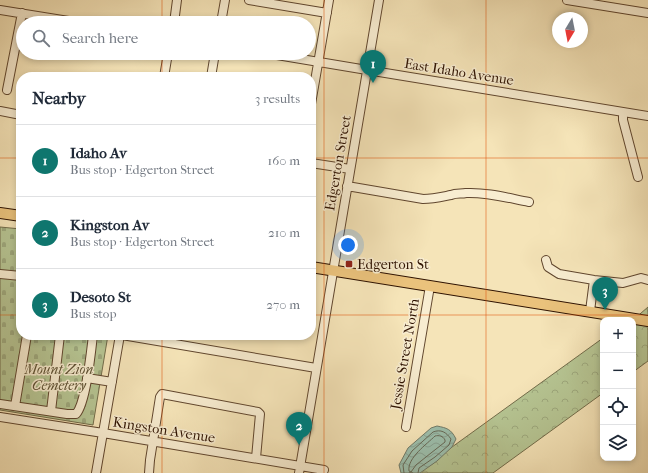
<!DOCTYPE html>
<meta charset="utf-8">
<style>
:root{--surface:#fff;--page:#f6f6f7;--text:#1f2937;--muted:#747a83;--line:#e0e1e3;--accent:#0f766e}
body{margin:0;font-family:"IM FELL French Canon",serif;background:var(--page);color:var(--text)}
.controls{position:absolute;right:12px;bottom:12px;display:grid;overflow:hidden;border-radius:8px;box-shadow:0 2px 6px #0003}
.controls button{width:36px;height:36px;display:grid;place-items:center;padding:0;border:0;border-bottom:1px solid var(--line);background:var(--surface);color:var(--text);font:20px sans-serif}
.compass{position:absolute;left:552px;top:12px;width:36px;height:36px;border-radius:50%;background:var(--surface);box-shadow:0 2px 6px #0003;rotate:190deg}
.you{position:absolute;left:348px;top:245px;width:14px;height:14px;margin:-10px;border:3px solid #fff;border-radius:50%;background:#1a73e8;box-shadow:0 0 0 6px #1a73e833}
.badge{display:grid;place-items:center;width:26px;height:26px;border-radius:50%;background:var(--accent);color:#fff;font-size:13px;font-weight:700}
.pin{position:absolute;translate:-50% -33px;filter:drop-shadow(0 1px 2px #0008)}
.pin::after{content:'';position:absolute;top:21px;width:14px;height:12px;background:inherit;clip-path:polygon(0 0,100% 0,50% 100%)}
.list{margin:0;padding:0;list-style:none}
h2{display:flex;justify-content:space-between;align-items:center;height:52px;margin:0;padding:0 16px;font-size:17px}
h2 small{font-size:13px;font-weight:400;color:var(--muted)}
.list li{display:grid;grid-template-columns:26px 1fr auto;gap:12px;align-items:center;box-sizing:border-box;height:72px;padding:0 16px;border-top:1px solid var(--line)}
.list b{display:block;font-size:15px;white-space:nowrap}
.list p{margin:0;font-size:13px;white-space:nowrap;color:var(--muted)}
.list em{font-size:13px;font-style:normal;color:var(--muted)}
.icon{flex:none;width:22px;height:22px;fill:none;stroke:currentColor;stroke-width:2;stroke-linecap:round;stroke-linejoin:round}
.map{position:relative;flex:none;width:648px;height:473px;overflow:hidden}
.search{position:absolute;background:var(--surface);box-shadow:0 2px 6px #0003;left:16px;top:16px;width:300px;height:44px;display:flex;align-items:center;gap:10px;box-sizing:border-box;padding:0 14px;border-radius:22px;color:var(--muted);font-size:15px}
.panel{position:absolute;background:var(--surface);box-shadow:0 2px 6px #0003;left:16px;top:72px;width:300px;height:268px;border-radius:16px}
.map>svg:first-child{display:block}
.forest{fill:url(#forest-crowns);stroke:#726c4a}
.cemetery{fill:url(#cemetery-stones);stroke:#726c4a}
.water{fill:url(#water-waves);stroke:#707a68}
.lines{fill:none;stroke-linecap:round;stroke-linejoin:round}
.shore{stroke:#656856;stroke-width:1}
.minor-casing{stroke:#60462e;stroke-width:10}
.major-casing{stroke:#2e1200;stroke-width:12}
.minor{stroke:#f8edd1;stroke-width:8}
.major{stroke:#eac27c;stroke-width:10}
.grid{fill:none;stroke:#df550b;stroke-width:1;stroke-opacity:0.55}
.poi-dot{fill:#8f2418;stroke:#f8edd1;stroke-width:1.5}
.labels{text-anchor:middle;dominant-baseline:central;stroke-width:3;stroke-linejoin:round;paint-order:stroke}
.street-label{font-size:14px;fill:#2e1200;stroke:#f8edd1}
.poi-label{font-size:14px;fill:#2e1200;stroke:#f8edd1;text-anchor:start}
.park-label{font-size:14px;font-style:italic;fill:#5e5133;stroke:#f8edd1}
</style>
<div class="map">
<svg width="648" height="473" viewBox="0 0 648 473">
<defs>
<pattern id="forest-crowns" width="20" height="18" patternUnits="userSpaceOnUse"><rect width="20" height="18" fill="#b6c593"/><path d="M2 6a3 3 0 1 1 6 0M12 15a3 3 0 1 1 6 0" fill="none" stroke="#9da87d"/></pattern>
<pattern id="cemetery-stones" width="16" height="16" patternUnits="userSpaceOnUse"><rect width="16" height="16" fill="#b6c593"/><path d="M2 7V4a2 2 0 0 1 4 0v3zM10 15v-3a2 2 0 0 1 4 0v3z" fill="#9da87d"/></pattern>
<pattern id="water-waves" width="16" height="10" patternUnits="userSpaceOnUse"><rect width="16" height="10" fill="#9cbfad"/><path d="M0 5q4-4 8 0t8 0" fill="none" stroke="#87a393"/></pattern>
</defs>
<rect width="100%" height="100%" fill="#f5e4b8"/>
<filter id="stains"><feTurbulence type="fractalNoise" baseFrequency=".005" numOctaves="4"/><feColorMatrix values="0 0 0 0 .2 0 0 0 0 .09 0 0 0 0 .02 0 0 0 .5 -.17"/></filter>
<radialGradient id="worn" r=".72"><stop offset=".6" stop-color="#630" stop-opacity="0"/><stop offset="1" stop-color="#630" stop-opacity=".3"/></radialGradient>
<!-- forest -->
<path class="forest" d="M648,307v54l-15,11v-52z
M603,338v55l-110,80h-77z"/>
<!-- cemetery -->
<path class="cemetery" d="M0,227l21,2v106h87l-15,90 -93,-15z"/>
<!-- water -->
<path class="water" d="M437,426c10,2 14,3 19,13l-4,8 -15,14 -17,12h-19l-2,-8 9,-17 23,-20z"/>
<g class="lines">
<!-- shore -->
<path class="shore" d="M404,473l-1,-8 9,-14 21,-19c8,-3 13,0 18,7l-2,6 -14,12 -16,11 -1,5
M409,473l2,-1 -2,-1c-2,-13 18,-27 26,-35 4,-1 8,0 10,4v2l-14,11 -15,12 -5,7 2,1"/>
<!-- minor casing -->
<g class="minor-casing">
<path id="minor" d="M249,0l78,13
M567,0l81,13
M0,10l81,13
M174,23l3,-23
M221,23l4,-23
M265,53l102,17 281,46
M164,77l4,-24
M211,77l4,-24
M7,90l15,-77
M311,104l18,-104
M0,111l21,4
M623,112v8l15,57
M311,163l39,6
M347,186l76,13c10,0 18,-2 28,-4 5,-2 10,-1 15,-2 21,-1 42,5 63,9
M546,260l2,7 11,7 35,6 29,3 18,-5 7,2
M0,274l21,2
M590,311l4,-31
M122,335l194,33
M87,378l25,4
M0,404l67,10h9c10,-11 15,-62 17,-79
M15,406l12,-71
M51,411l9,-76
M0,417l103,16 221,37
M406,427l24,-141
M96,473l24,-138
M149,473l1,-13 10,-63 2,-3 96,18 2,2 -4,44
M299,473l80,-473"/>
</g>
<!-- major casing -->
<g class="major-casing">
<path id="major" d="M0,213l21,3
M311,267l337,54"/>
</g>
<!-- minor -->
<use href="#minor" class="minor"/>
<!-- major -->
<use href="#major" class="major"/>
</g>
<!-- grid -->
<path class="grid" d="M162,0v23M324,0v473M486,0v473M162,53v24M0,158h21M311,158h337M0,315h21M311,315h337M162,335v138"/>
<!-- markers -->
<rect class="poi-dot" x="345" y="260" width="8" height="8" rx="2"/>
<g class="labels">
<!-- street labels -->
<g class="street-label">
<text transform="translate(459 72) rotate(9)">East Idaho Avenue</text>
<text transform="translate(338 163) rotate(-80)">Edgerton Street</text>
<text transform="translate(405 354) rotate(-80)">Jessie Street North</text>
<text transform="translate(164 430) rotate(9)">Kingston Avenue</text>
</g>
<!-- poi labels -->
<g class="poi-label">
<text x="357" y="264">Edgerton St</text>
</g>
<!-- park labels -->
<g class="park-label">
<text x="59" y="369">Mount Zion<tspan x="59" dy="16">Cemetery</tspan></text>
</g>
</g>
<rect width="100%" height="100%" filter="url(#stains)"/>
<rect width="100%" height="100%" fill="url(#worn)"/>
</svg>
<div class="controls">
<button>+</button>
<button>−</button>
<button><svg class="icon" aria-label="locate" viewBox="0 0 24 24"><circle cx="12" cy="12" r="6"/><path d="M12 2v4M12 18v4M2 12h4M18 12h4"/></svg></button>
<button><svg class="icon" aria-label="layers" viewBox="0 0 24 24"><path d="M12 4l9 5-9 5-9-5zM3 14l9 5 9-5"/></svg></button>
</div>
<svg class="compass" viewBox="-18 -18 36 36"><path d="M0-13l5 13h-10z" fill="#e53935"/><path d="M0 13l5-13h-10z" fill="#747a83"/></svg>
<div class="you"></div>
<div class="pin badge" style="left:373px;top:83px">1</div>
<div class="pin badge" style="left:299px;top:445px">2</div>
<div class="pin badge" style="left:605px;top:310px">3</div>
<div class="search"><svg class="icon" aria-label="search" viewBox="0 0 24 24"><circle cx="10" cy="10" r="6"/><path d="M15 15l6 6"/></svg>Search here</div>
<section class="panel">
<h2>Nearby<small>3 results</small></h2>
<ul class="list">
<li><span class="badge">1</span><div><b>Idaho Av</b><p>Bus stop · Edgerton Street</p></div><em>160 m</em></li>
<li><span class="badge">2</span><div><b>Kingston Av</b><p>Bus stop · Edgerton Street</p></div><em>210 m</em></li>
<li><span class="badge">3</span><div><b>Desoto St</b><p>Bus stop</p></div><em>270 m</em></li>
</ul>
</section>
</div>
